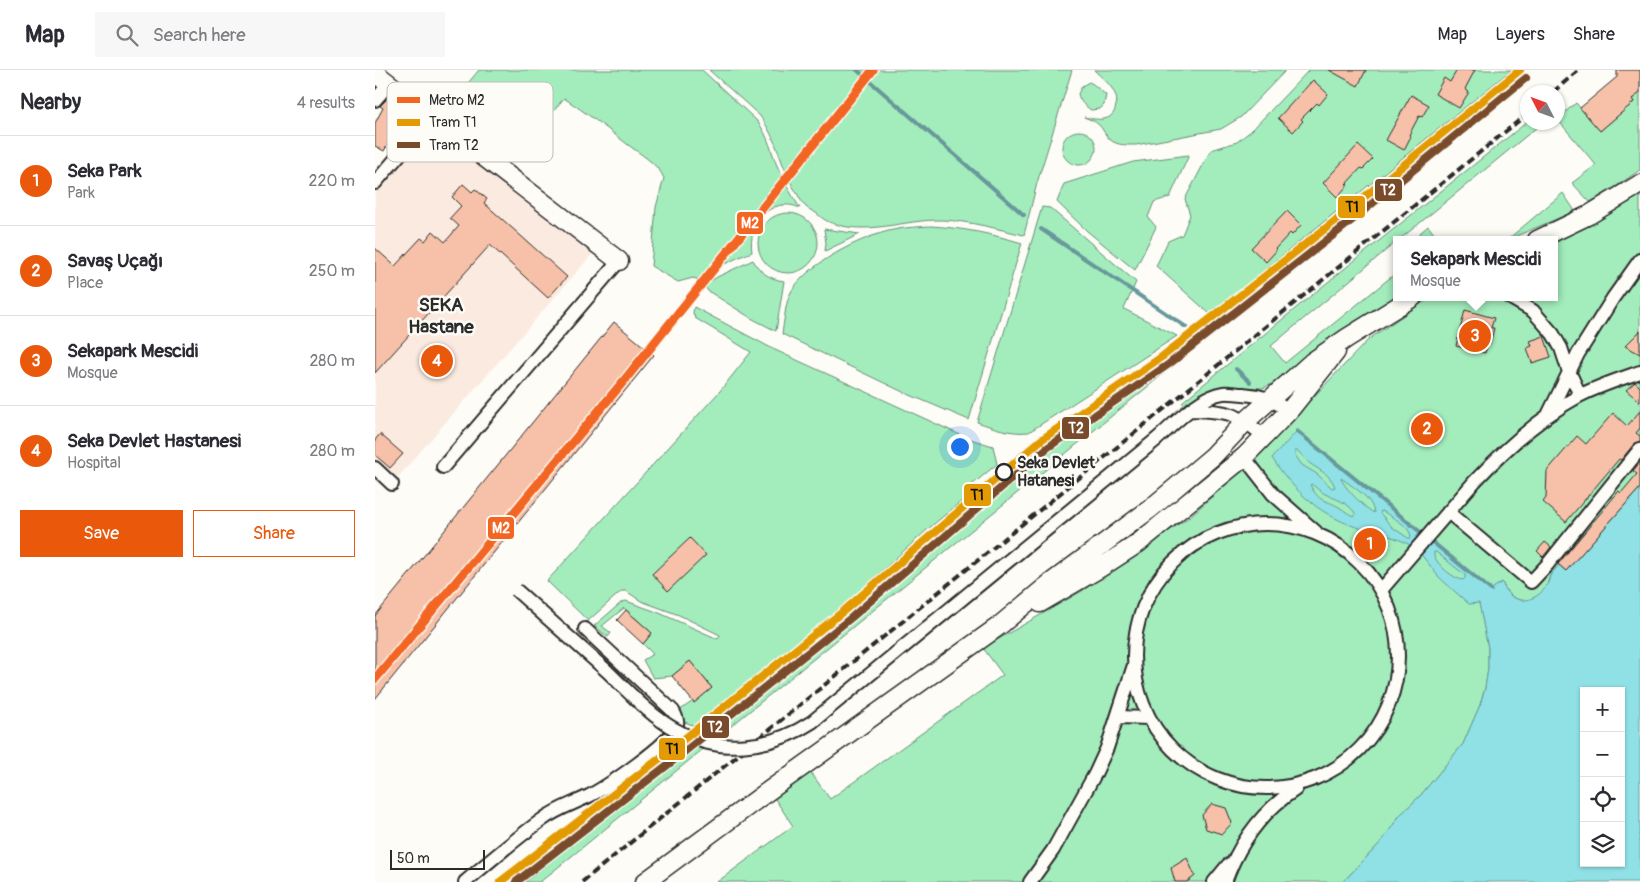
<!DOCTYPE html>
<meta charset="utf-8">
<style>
:root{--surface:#fff;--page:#f7f7f7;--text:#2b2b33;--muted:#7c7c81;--line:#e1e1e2;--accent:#ea580c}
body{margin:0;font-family:Pangolin,sans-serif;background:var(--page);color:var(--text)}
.controls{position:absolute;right:15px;bottom:15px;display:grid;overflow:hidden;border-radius:0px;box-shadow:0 1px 4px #0004}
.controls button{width:45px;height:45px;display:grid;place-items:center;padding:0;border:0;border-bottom:1px solid var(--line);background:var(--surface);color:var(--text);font:25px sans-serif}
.compass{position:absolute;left:1145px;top:15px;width:45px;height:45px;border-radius:50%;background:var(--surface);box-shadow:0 1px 4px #0004;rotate:312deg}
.scale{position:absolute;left:15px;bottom:12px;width:95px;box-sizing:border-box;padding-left:5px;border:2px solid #2b2b2b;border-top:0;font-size:14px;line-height:18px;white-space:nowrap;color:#2b2b2b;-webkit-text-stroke:4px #fdfcf7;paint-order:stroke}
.you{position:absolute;left:584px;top:376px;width:18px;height:18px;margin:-12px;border:4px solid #fff;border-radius:50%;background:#1a73e8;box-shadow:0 0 0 8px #1a73e833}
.badge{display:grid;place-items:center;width:32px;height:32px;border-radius:50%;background:var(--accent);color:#fff;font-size:16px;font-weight:700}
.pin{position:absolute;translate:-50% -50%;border:2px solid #fff;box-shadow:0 1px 5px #0006}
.popup{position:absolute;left:1018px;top:166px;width:165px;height:65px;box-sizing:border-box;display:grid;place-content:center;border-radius:0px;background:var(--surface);filter:drop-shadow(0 1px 4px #0005);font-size:16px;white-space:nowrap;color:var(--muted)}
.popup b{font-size:19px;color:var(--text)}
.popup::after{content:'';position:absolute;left:50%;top:100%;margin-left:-10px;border:10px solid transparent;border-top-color:var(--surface)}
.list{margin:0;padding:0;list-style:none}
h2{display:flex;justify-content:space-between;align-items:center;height:65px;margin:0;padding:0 20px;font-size:21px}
h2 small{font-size:16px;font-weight:400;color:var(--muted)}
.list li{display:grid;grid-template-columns:32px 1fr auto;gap:15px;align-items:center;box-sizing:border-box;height:90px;padding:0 20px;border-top:1px solid var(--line)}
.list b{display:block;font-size:19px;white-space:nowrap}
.list p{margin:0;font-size:16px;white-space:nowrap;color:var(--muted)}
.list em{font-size:16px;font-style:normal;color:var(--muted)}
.actions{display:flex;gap:10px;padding:15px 20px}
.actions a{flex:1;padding:11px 0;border:1px solid var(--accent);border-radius:0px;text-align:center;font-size:18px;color:var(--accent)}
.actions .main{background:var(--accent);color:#fff}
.icon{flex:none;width:28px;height:28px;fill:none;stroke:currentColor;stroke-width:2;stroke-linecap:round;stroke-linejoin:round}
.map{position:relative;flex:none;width:1265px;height:812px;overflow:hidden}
header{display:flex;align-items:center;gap:30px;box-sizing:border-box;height:70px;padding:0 25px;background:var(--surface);border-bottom:1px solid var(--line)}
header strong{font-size:24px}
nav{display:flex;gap:28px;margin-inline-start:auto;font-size:18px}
.search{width:350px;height:45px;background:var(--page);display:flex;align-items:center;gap:12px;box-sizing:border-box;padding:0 18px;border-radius:0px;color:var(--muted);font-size:19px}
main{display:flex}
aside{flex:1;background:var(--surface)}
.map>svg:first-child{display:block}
.built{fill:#fbeadf}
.green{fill:#a3edbc;stroke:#678c74}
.water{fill:#8fe1e5;stroke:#67989b;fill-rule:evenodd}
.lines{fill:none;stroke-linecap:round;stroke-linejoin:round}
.stream{stroke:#67989b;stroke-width:4}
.building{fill:#f6c1a8;stroke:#2b2b2b}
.street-casing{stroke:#2b2b2b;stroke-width:16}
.secondary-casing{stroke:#2b2b2b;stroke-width:21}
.street{stroke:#fdfcf7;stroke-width:12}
.secondary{stroke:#fdfcf7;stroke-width:18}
.rail{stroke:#2b2b2b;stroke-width:4;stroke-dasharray:8 4;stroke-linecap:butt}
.street-bridge-casing{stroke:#2b2b2b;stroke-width:16;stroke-linecap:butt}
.street-bridge{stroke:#fdfcf7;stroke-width:12}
.tram-1-casing{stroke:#fdfcf7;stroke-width:11}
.tram-2-casing{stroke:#fdfcf7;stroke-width:11}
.tram-1{stroke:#e39a04;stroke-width:8}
.tram-2{stroke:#7a4b2a;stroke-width:8}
.metro-1-casing{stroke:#fdfcf7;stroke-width:12}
.metro-1{stroke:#f26522;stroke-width:9}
.stop-dot{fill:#fdfcf7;stroke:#2b2b2b;stroke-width:2.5}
.labels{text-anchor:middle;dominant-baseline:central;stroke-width:5;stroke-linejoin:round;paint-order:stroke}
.stop-label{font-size:16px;font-weight:bold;fill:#2b2b2b;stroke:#fdfcf7;text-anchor:start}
.quarter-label{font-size:19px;font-weight:bold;fill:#2b2b2b;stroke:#fdfcf7}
.key{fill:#fdfcf7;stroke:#bebdba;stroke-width:1}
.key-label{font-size:14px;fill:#2b2b2b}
.line-badge{stroke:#fdfcf7;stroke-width:2}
.badge-label{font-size:14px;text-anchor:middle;font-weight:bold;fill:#fff}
.pale-badge-label{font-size:14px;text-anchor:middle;font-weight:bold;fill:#111}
</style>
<header>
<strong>Map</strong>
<div class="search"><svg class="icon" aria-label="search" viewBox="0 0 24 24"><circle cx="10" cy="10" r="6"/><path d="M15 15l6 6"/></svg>Search here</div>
<nav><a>Map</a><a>Layers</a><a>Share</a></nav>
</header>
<main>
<aside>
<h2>Nearby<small>4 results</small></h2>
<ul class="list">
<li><span class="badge">1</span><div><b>Seka Park</b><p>Park</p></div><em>220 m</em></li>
<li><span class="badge">2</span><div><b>Savaş Uçağı</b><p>Place</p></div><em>250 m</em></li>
<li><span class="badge">3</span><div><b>Sekapark Mescidi</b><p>Mosque</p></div><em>280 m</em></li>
<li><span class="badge">4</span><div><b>Seka Devlet Hastanesi</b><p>Hospital</p></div><em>280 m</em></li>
</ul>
<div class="actions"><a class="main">Save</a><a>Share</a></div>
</aside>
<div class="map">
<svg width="1265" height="812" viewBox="0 0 1265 812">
<rect width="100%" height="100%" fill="#fdfcf7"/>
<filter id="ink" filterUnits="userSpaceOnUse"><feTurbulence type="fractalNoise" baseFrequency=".02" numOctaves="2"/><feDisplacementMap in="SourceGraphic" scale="10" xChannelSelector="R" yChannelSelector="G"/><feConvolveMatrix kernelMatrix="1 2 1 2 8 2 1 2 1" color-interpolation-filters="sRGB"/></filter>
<g filter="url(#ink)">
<!-- built -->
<path class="built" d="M59,54l160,128 -202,232 -17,-15v-276z"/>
<!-- green -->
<path class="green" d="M104,0h223l55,51c12,15 14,32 22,49 6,13 13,26 21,38 -29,-13 -53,16 -48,44 -19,7 -36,16 -52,28l-7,-2 -15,4 -27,-16 5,-59 8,-29c-7,-15 -24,-24 -37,-34 -20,-16 -41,-31 -63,-46l-23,29 -26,-9 -9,1 -3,3 -40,-33z
M334,0h363l-35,113 -13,52c-27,-6 -54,-14 -82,-15 -38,-1 -76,17 -113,2 -5,-2 -9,-6 -13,-9 -3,-2 -7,-3 -10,-6 -3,-3 -6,-8 -8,-12 -17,-25 -20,-56 -38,-79z
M719,0h192l-45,47 -20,12 -85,16c-11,0 -23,1 -30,-10 -2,-3 -4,-7 -7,-10 -4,-4 -10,-6 -15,-8 13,3 30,6 32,-12 1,-3 1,-8 -1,-11 -4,-10 -14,-17 -21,-24z
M934,0h202l-301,244 -54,-48 12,-25 14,-6 8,-20 -5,-16 26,-49 26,-8 15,-12z
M1265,9v91l-25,17 -25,15 -18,-19 24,-18 -39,-46 19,-16 24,28 34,-29 -2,-3 7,-6z
M714,12l4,2 13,11 -2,10 -4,4 -9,1c-7,-5 -11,-8 -13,-16l4,-8z
M1152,52l15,1 -143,117h-3v2l-125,104 14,17 111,-90v23l-47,29 -79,60 -7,3 -35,-1 -15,2 -15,6 -12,12 -4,-5 136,-112z
M687 78a17 17 0 1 1 34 0a17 17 0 1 1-34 0Z
M814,85l-19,42 -16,5 -6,15 8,10 -21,43 -48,-39 -30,-29 7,-18 69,-22z
M1188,123l12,18 -68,29z
M1265,125v293l-74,83 -7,-5c-2,2 -6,5 -8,8 -3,5 -3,10 -6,15 -15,18 -35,14 -43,-7l-11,8 -12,12 9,46v21l-3,19 -5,17 -17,39 -43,52 -20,19 -18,26 -39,41h-626l76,-56 -20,-30 36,-26 21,29 173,-124 -20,-27 99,-57 107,-74 41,-36 46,-45 93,-97 45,-31 18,-11h122v-54l61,-32z
M667,137l8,1 86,74 -12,27 53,27 -148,96c-19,2 -34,-4 -52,-10z
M383 173a30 30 0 1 1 60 0a30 30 0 1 1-60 0Z
M556,156c32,2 61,8 91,17l-53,177 -66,-28 -121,-58c2,-12 3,-27 7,-38 13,-30 73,-60 104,-66 13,-3 26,-3 38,-4z
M1053,156l11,14h-20l1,-7z
M449,159l36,5 -35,17 1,-8z
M378,190c7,13 17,19 31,21l-8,50 -25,-13 -43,-27 -4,-5 13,-9z
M319,237l81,43 192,88 26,8 4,18 -30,25 3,5 -42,35 -73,66 -160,131 -18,-7 2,-8 14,-10 2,1 17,-14 -22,-27 -18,15 -19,2 -10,-18 10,-6 -10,-10 9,-11 -28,-25 -22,18 9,7 -3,4 -14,-11 28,-24 4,-1 31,11 61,27 2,-4 -41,-20 -38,-14 -15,-10h-4l-4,3 -30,27 -41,-40 173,-190 31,-39 -56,-34 -2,-5z
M814,283l-649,529h-15l306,-247 148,-131 4,5 60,-50 -4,-6 54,-38z"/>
<!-- water -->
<path class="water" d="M922,361l193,159 12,-8c3,8 6,14 15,17 12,4 24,-4 30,-14 2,-3 2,-8 4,-11 2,-3 6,-6 8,-9l7,6 74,-83v394h-297l39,-41 18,-26 20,-19 43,-52 17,-39 5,-17 3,-19v-21l-9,-45 -10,1c-10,-9 -21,-18 -31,-28 -9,-11 -16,-23 -28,-31 -15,-9 -31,-11 -47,-16 -40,-11 -69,-37 -91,-71zM920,381h3c3,3 5,6 8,9 10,10 24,12 29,27l-3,1 -15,-14 -15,-9 -7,-10zM966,408c12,9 31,19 33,35 -9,-5 -30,-25 -33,-35zM936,414c5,3 8,7 14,10 12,6 24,8 31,21l-3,1c-5,-2 -9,-6 -14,-9 -16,-9 -18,-3 -29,-22zM1006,441l3,1c9,6 27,14 27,26h-3l-16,-11 -12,-14zM1059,482h2l29,23v3l-2,2c-11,-2 -24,-14 -29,-24zM1209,621h37v172h-37z"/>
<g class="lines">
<!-- stream -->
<path class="stream" d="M482,0l167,145
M666,159l145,98
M861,299l14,13
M922,361l194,159"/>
</g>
<!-- building -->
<path class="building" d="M954,0h37l-8,16z
M1082,0h18l-10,19 4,3 -10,16 -24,-14 9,-16 6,4z
M1242,0h23v23l-8,6 2,3 -34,29 -20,-23 37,-31z
M938,10l15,14 -9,11 -2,-2 -16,16 2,2 -10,11 -15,-14z
M1036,25l18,10 -7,12 -3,-1 -10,19 2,1 -7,14 -18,-10z
M14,27l30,23 -11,12 -9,-7 -15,26 -9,-5v-23l8,-15 -3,-2z
M983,75l15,14 -10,10 -2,-1 -15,16 2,1 -11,12 -14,-14z
M88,114l9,8 3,-3 12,10 -3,4 83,74 -19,21 -58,-53 -115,128v-125l20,18 26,-28 4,3 8,-10 12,11 14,-16 -9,-8 11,-12 -9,-9z
M912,141l14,14 -9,10 -2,-2 -15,16 1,2 -10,11 -15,-14z
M1090,240l29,8 -3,10h3l-4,16 -2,-1 -3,10 -29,-7z
M239,252l40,33 -279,344v-83z
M1265,261v23l-15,-8z
M1169,266l7,21 -19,6 -5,-15 5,-2 -2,-5z
M1260,312l5,5v15l-14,-12z
M1265,341v17l-4,5 4,3v5l-6,3 -13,16 -2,-1 -53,63 -23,-20 3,-4 1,-27 30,-35 9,8 27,-31 14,13z
M5,364l23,20 -13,14 -15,-13v-15z
M1265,392v26l-74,83 -8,-7 61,-73 2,2 16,-19 -4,-3z
M315,468l16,17 -38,36 -16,-17z
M1170,472l6,5 -8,10 -6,-6z
M251,540l26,23 -9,11 -26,-24z
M315,591l22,27 -18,15 -22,-27z
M837,734l14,4 6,15 -10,11 -16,-5 -4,-14z
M812,788l8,18 -8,6h-12l-4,-14z"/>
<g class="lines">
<!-- street casing -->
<g class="street-casing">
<path id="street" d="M0,30l14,-16
M0,113l57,-66
M1134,227l24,14 20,23 8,14 7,21 12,26
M816,340c38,1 44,2 74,27
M1174,343l29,-59 35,-56 27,-38
M782,369c17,-15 43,-43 66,-46 6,-1 14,1 20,1 21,2 28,5 46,17
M869,387l29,37 43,38
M68,397l176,-206
M0,398l17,16
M1073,442l83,70 16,-17 93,-116
M759 586a132 132 0 1 1 264 0a132 132 0 1 1-264 0Z
M1007,519l93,-108c30,-32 65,-64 104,-85 19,-10 41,-17 61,-24
M743,647l31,1
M90,812c25,-21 50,-43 77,-62 14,-11 31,-16 47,-24 17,-9 83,-53 88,-71 1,-5 -1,-9 -4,-14l-88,-82
M655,812l23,-32 42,-76 12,-26 27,-83
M839,812l14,-17
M850,812c14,-39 37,-71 71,-93"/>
</g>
<!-- secondary casing -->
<g class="secondary-casing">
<path id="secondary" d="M0,3l244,188
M1162,170l52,-25 51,-31
M665,533l60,-35 37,-24 107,-87 45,-46 47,-59
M270,812l122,-90 232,-166 49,-41 102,-76 63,-53 33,-35 66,-59 35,-24 66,-41"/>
</g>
<!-- street -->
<use href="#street" class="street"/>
<!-- secondary -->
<use href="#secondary" class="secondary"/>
<!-- rail -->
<path class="rail" d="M1178,22l26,-22
M207,812l945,-768"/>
<!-- street-bridge casing -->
<g class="street-bridge-casing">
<path id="street-bridge" d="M141,520c30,27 61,54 91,81 21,20 43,45 69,59 43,25 95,19 136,-8l345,-283"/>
</g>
<!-- street-bridge -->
<use href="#street-bridge" class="street-bridge"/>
<!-- tram-1 casing -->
<g class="tram-1-casing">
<path id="tram-1" d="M125,812l168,-130 178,-143 195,-169 122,-84 172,-135 185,-151"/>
</g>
<!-- tram-2 casing -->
<g class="tram-2-casing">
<path id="tram-2" d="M141,812l158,-122 178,-143 195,-169 122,-84 172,-135 185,-151"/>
</g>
<!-- tram-1 -->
<use href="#tram-1" class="tram-1"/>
<!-- tram-2 -->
<use href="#tram-2" class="tram-2"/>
<!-- metro-1 casing -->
<g class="metro-1-casing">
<path id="metro-1" d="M0,609l252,-302 246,-307"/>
</g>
<!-- metro-1 -->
<use href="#metro-1" class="metro-1"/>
</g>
</g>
<!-- markers -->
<circle class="stop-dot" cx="629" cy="402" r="8"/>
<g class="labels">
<!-- stop labels -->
<g class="stop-label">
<text x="642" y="393">Seka Devlet<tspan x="642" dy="18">Hatanesi</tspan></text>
</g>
<!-- quarter labels -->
<g class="quarter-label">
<text x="66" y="235">SEKA<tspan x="66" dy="22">Hastane</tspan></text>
</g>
</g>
<!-- legend -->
<rect x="12" y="12" width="166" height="80" rx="8" class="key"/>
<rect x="22" y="27" width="23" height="6" fill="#f26522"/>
<rect x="22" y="49" width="23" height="7" fill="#e39a04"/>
<rect x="22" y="72" width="23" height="6" fill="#7a4b2a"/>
<g class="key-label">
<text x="54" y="35">Metro M2</text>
<text x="54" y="57">Tram T1</text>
<text x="54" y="80">Tram T2</text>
</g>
<g class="line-badge">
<rect x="999" y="108" width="29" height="24" rx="5" fill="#7a4b2a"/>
<rect x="962" y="125" width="29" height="24" rx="5" fill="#e39a04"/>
<rect x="361" y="141" width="28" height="24" rx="5" fill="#f26522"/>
<rect x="686" y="346" width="29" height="24" rx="5" fill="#7a4b2a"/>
<rect x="588" y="413" width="29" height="24" rx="5" fill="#e39a04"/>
<rect x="112" y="446" width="28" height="24" rx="5" fill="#f26522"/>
<rect x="326" y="645" width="29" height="24" rx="5" fill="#7a4b2a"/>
<rect x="283" y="667" width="28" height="24" rx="5" fill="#e39a04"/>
</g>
<g class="badge-label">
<text x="1013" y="125">T2</text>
<text x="375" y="158">M2</text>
<text x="701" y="363">T2</text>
<text x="126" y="463">M2</text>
<text x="340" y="662">T2</text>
</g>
<g class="pale-badge-label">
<text x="977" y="142">T1</text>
<text x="602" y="430">T1</text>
<text x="297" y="684">T1</text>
</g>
</svg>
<div class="controls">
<button>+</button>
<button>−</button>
<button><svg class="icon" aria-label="locate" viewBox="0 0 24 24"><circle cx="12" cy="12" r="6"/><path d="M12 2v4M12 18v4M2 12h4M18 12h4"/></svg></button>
<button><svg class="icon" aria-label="layers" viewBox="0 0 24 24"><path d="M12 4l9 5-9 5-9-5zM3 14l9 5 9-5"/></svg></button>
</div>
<svg class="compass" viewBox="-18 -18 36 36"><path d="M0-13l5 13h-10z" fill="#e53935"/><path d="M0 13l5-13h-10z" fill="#7c7c81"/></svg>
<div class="scale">50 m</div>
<div class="you"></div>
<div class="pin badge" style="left:995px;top:474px">1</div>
<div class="pin badge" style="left:1052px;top:359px">2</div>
<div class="pin badge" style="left:1100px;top:266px">3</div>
<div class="popup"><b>Sekapark Mescidi</b>Mosque</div>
<div class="pin badge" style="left:62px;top:291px">4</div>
</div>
</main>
